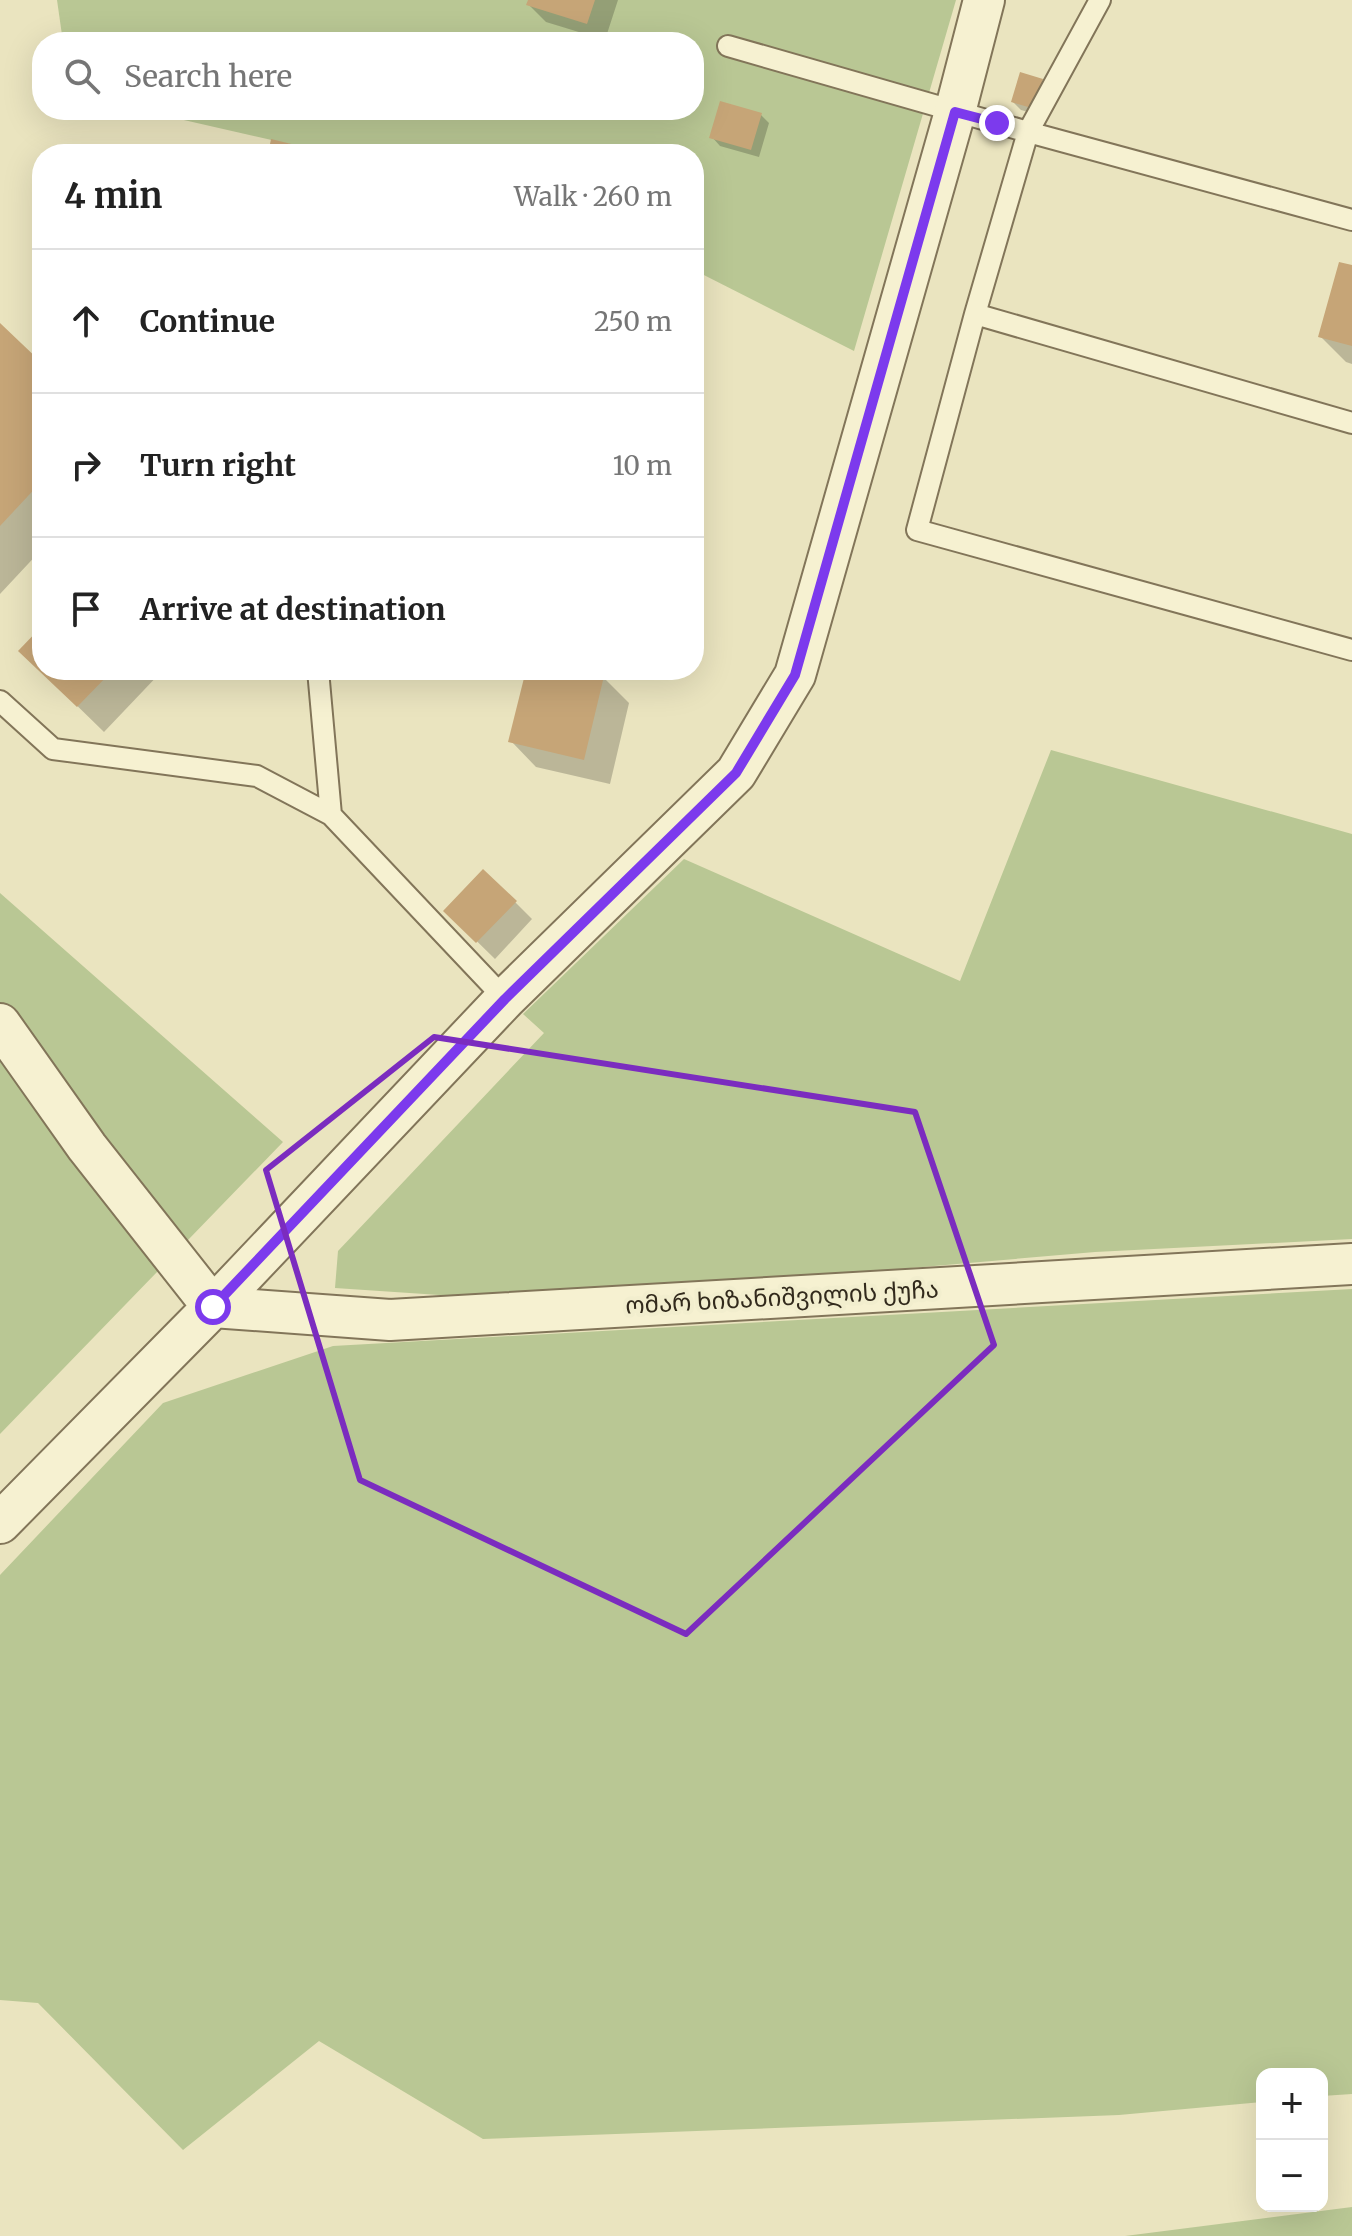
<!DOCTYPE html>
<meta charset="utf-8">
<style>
:root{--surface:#fff;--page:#f6f6f6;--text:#222;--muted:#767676;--line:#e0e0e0}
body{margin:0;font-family:Merriweather,"Noto Sans Georgian",serif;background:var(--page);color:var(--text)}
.controls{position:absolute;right:24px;bottom:24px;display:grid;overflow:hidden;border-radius:16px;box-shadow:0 8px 32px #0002}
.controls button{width:72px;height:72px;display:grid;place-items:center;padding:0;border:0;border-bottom:2px solid var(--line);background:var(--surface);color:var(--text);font:40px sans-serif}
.stop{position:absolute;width:24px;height:24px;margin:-18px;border:6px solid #7c3aed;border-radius:50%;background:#fff}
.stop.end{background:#7c3aed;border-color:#fff;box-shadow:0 2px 8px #0008}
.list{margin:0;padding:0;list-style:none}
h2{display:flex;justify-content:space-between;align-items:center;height:104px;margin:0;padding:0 32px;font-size:34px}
h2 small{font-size:26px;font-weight:400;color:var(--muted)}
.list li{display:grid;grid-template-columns:52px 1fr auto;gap:24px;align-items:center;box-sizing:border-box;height:144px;padding:0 32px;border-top:2px solid var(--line)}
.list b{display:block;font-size:30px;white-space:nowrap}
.list em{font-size:26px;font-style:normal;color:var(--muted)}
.icon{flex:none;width:44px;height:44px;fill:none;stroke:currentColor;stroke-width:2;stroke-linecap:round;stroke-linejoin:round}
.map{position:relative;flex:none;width:1352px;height:2236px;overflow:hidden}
.search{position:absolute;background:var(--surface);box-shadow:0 8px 32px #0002;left:32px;top:32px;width:672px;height:88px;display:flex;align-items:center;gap:20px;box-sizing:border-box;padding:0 28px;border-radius:32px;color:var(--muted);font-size:30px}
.panel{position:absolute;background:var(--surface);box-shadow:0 8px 32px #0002;left:32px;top:144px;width:672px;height:536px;border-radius:32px}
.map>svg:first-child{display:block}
.green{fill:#b9c794}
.shadow{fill:#0003}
.building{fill:#c6a577}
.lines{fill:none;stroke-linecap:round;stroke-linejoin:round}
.service-casing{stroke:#827559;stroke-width:24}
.minor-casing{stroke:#827559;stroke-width:44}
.service{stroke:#f6f1d1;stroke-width:20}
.minor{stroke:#f6f1d1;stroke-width:40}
.route{stroke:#7c3aed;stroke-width:10}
.marked{fill:none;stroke:#7b2cbf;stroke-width:6;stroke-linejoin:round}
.labels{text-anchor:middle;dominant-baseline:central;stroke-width:8;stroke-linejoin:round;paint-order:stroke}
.street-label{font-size:24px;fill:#322a1c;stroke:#f2eece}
</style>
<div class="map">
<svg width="1352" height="2236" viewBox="0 0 1352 2236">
<rect width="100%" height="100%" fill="#eae4bf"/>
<!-- green -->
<path class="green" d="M57,0h899l-102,351 -160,-81v-116h-361l-193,-44h554v-68h-631z
M1051,750l301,84v405l-257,13 -565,49 -195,-13 3,-37 206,-218 -21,-19 161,-155 276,122z
M0,893l283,249 -283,292z
M1352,1289v805l-30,2v-22h-60v28l-143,13 -636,24 -164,-98 -136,109 -145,-147 -38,-3v-425l163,-172 170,-57z
M1352,2207v29h-227z"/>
<!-- shadow -->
<path class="shadow" d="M530,0h88l-13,40 -59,-18 -17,-17z
M1042,81l9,8 -8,27 -22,-6 -8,-8z
M761,115l8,8 -10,34 -39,-11 -8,-9z
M1352,267v97l-6,-2 -25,-25z
M0,326l42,39v184l-42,45z
M42,628v42h121l-59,62 -83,-81z
M528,670h46l29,7 26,26 -19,81 -74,-17 -25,-26z
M515,902l17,17 -37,40 -49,-48z"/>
<!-- building -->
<path class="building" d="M528,0h67l-8,24 -61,-19z
M1020,72l23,7 -8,30 -24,-7z
M720,101l42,12 -11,37 -42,-12z
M271,139l57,14 -1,1h-59z
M1339,262l13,3v81l-34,-9z
M0,323l42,40v118l-42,45z
M42,626v44h71l-36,37 -59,-56z
M526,670h56l22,6 -20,84 -76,-18z
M483,869l34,32 -41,42 -33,-32z"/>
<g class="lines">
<!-- service casing -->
<g class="service-casing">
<path id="service" d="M1100,0l-72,132 -53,182 -58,216 435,120
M728,46l300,86 324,88
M975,314l377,109
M318,670l13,145
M0,701l53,48 204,27 74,39 174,184"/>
</g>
<!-- minor casing -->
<g class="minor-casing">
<path id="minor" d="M0,1024l87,123 126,160 177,13 962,-56
M0,1523l213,-216 292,-308 231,-226 59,-98 160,-563 29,-112"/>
</g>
<!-- service -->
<use href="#service" class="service"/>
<!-- minor -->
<use href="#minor" class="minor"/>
</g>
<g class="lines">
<!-- route -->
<path class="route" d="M213,1307l292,-308 231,-226 59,-98 160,-563 42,11"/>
</g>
<!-- marked area -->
<path class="marked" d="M434,1037l481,75 79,233 -308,289 -326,-154 -94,-310z"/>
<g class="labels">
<!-- street labels -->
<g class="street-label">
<text transform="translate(782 1297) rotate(-3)">ომარ ხიზანიშვილის ქუჩა</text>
</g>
</g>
</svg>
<div class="controls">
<button>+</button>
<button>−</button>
</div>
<div class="stop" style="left:213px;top:1307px"></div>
<div class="stop end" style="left:997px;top:123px"></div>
<div class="search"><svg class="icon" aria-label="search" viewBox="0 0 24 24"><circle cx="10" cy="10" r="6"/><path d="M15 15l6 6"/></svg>Search here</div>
<section class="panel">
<h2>4 min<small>Walk · 260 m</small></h2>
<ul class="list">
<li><svg class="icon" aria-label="ahead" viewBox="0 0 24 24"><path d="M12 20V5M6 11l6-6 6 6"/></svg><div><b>Continue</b></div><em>250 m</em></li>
<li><svg class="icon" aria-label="right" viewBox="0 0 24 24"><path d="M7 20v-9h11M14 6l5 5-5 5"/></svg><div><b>Turn right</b></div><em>10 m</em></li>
<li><svg class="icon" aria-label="arrive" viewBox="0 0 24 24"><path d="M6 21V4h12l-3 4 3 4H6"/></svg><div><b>Arrive at destination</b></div></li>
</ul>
</section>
</div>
